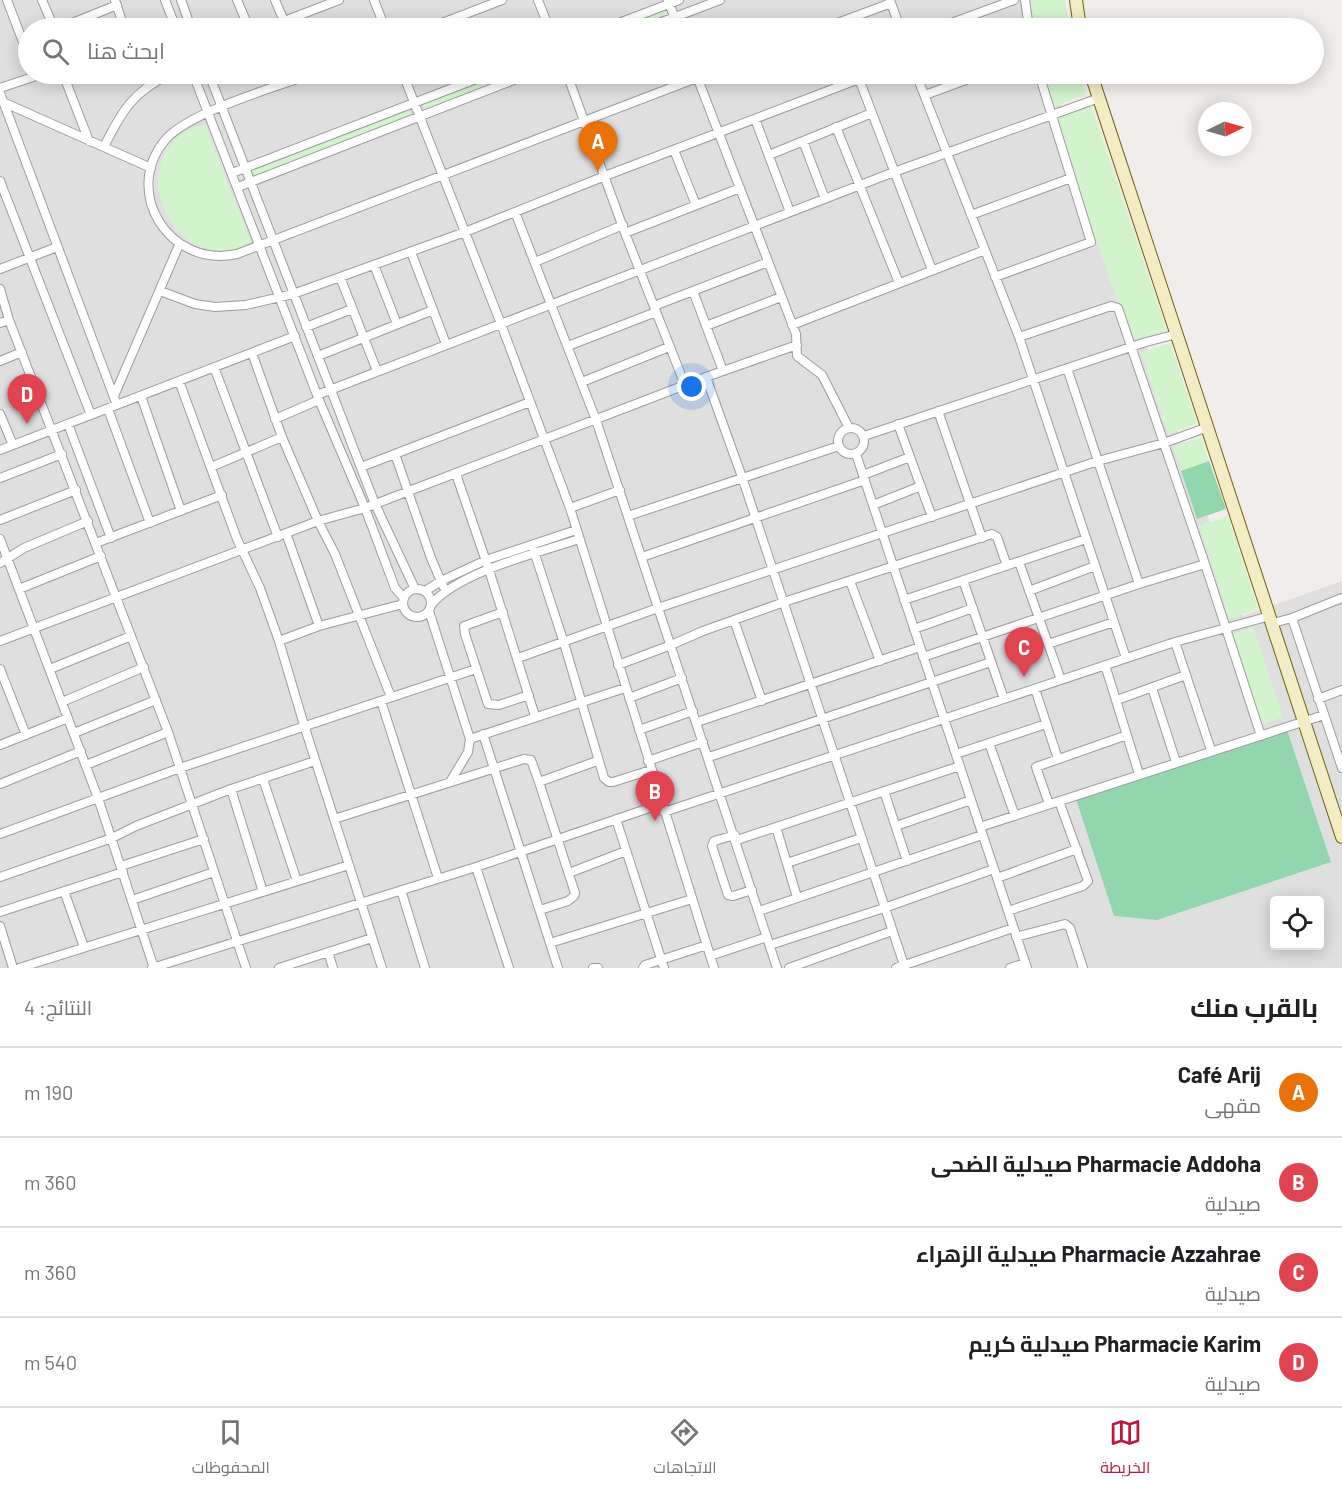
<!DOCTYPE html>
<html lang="ar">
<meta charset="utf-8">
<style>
:root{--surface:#fff;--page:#f2f2f2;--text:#202124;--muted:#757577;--line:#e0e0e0;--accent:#bb183a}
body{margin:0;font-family:Barlow,Cairo,sans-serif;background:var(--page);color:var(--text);direction:rtl}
.controls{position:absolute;right:18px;bottom:18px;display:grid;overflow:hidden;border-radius:6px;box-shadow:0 3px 15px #0003}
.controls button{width:54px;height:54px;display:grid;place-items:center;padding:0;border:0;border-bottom:2px solid var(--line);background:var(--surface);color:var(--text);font:30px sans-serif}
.compass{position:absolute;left:1198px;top:102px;width:54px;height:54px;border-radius:50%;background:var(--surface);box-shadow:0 3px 15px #0003;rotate:85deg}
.you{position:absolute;left:692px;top:387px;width:21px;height:21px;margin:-15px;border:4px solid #fff;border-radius:50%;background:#1a73e8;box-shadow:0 0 0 9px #1a73e833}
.badge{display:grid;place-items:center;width:39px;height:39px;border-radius:50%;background:var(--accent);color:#fff;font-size:20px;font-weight:700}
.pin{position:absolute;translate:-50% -50px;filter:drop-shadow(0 2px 3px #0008)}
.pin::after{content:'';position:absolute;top:32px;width:21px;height:18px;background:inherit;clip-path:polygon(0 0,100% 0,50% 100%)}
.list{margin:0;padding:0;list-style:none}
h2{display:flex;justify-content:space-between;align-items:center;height:78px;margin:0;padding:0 24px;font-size:26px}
h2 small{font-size:20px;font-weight:400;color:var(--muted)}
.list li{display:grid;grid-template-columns:39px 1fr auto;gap:18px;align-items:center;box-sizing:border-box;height:90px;padding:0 24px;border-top:2px solid var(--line)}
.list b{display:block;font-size:22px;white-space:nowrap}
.list p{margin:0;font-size:20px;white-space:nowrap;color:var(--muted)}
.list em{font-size:20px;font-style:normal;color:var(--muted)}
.icon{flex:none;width:33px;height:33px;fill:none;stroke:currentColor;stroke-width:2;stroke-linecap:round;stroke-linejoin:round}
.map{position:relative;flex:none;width:1342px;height:968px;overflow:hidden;direction:ltr}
.search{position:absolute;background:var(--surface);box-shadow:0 3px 15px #0003;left:18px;right:18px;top:18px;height:66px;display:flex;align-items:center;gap:15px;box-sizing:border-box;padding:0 21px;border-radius:33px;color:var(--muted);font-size:22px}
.sheet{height:438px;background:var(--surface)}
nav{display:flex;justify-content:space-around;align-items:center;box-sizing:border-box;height:84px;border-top:2px solid var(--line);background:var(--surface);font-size:16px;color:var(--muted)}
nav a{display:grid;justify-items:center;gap:3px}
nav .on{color:var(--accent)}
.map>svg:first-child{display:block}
.residential{fill:#e0dfdf;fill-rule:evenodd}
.park{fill:#d2f4cd}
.pitch{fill:#91d6ad}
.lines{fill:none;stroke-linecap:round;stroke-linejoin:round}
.minor-casing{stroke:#9c9c9c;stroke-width:10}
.secondary-casing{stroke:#6f6512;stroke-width:14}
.minor{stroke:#fff;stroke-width:8}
.secondary{stroke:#f3ecc5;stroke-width:12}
</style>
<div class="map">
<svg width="1342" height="968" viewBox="0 0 1342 968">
<rect width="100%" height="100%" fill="#f1edea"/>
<!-- residential -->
<path class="residential" d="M0,0h1049l3,28h-1024v46h1029l2,24 184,518 99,-35v387h-1342zM1274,900h46v46h-46z"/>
<!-- park -->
<path class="park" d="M1029,0h36l4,28h-36z
M665,9l3,7 -33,12h-20z
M497,74h24l-96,37 -4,-9z
M1042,74h38l6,20 -35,14z
M1091,105l76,226 -32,11 -12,-36 -6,-5 -62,-184z
M408,108l4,8 -162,63 -3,-7z
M205,124l46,118c-71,40 -127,-68 -68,-109 6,-5 15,-6 22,-9z
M1170,343l27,81 -29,10 -27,-81z
M1201,437l8,24 -28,10 -8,-25z
M1228,516l30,93 -29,10 -30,-93z
M1253,627l30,90 -21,7 -29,-90z"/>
<!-- pitch -->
<path class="pitch" d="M1209,461l17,48 -29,10 -16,-48z
M1287,730l44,132 -174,58 -43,-4 -38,-117z"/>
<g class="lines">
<!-- minor casing -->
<g class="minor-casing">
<path id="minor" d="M7,0l21,55
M42,0l12,28
M115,0l9,28
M165,0l11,28
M181,0l10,28
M237,0l12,28
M275,0l9,21
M374,0l11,28
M538,0l11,28
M890,0l10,28
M1025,0l4,28
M668,1l11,27
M60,28l57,-23
M157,28l17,-6
M266,28l73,-28
M429,28l73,-28
M606,28l73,-28
M646,28l74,-28
M824,28l67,-25
M938,28l76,-28
M63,74l26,67
M193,74l126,326 46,108 30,80 9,10
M209,74l166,430 40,85
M312,74c-37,13 -122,38 -146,65 -45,52 3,130 71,115l470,-180
M403,74l98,250 69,184 144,460
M567,74l58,159 60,152
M696,74l100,260 1,22 25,19 27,53
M916,74l103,263 107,321
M859,79l16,-5
M0,88l42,-14
M0,93l117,312
M925,95l57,-21
M5,103l146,65
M755,119l35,93
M836,127l63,156
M803,141l22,58
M104,147c17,-35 30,-57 67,-73
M674,150l22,55
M769,155l103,-42
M232,173l257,-99
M0,181l91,234
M238,187l291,-113
M515,212l81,208 181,548
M971,215l100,-37
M625,233l115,-45
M411,252l35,92
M535,262l88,-37
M374,265l23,59
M0,269l57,-22
M340,277l37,94
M995,277l96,-35 -52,-168
M0,289l9,31 159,412 78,236
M160,291l35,13 20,3 31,-2 47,-11 172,-62 140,-56 254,-97 73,191
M693,291l30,80
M654,306l114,-44
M0,323l9,-3
M792,325l193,-75
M706,326l75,-29
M306,327l46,-18
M1019,337l92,-31 7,2 87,256 56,172
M568,346l88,-34
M252,353l30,84 36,84 17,33 56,143
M318,356l115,-46
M0,361l22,-9
M214,367l64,170
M1067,368l72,216
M706,377l36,100 163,491
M179,381l58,158 23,49 19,53 25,84 78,243
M582,382l87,-35
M317,395l577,-223 205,-74
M114,396l65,-151
M141,396l40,115
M108,409l42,114
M938,411l44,127
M0,414l13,31
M275,419l44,-19
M68,424l43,114
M898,424l34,93
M838 441a13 13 0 1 1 26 0a13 13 0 1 1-26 0Z
M864,436l282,-94 31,-8
M0,450l295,-114
M395,454l36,104 12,28
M856,454l171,514
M211,467l71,-30
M361,467l169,-65
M456,474l33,96 46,146
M863,475l47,-18
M0,478l62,-24
M873,505l48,-19
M570,508l50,-18
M628,516l211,-70
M0,520l76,-30
M286,533l33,93
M0,539l98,259 56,170
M96,543l126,-48
M532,545l32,98 40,135 5,4h4l38,-12
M642,557l223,-77
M1019,562l42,118
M0,563l24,-15 64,-27
M963,580l41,119
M850,581l30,80
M19,589l82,-33
M403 603a14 14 0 1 1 28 0a14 14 0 1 1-28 0Z
M425,591l16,-10 45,-21 90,-30
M1029,591l66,-25
M904,600l182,-61
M431,605c27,-33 107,-52 148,-66
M429,611l41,128 -2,13 -18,30
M503,612l-36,13 -3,1 1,8 23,70 11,1 30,-10
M1292,618l50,150
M734,620l28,81
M1273,623l19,-5 50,-20
M914,629l59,-21
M0,641l318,-120 47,-13 44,-17 297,-114 91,-32
M279,641l40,-15 84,-22
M1175,642l36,108
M1048,644l66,-22
M923,657l216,-73 66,-20
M518,658l140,-50 440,-147 66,-18 44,-16
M618,665l53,-20 32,-14 81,-29 208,-68 5,3 10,29
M1105,665l34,109
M0,669l26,66
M50,669l81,-33
M1152,688l24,74
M1035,689l23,70
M629,698l53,-20
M1318,699l24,-9
M1117,700l69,-25
M381,701l57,177
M62,702l82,-35
M697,722l223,-75
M639,730l54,-19
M74,733l82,-33
M483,734l75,234
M470,739l155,-51
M989,743l26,73
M0,745l68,-27
M956,754l90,-30
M709,757l282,-95
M648,761l55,-19
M86,765l82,-33
M263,779l34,102
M539,782l58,-21
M0,784l81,-33
M231,789l32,103
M884,791l23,70
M1049,804l-13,-37 91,-32
M664,812l511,-170 95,-26
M334,819l190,-60 7,1 8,22 36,111 -1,3 -6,5 -28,9
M616,819l48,149
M896,826l75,-26
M776,827l21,70
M980,827l344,-112
M0,834l180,-66 296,-99
M735,835l-21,6 -2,5 16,49 5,1 19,-6
M737,840l223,-74
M787,863l74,-25
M121,866l83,-27
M476,867l33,101
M569,873l57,-22
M0,877l112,-39 24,-12 95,-37 84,-28
M997,878l80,-29
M401,890l24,78
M64,891l20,56
M132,900l82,-28
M759,911l223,-76
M1008,911l75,-25 5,-5 -29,-80
M0,912l123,-40
M0,926l13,42
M1016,937l49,-13 5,4 13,40
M550,943l142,-44
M770,945l114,-37 110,-39
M328,952l5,16
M710,956l57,-19
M19,968l330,-103
M152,968l324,-101 185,-63
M279,968l93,-30
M593,968h5
M643,968l2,-3 62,-20
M789,968l103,-37
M896,968l117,-40
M1010,968l15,-5"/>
</g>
<!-- secondary casing -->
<g class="secondary-casing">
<path id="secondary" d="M1076,0l4,28
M1091,74l251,763"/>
</g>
<!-- minor -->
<use href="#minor" class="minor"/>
<!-- secondary -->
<use href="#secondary" class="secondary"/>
</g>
</svg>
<div class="controls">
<button><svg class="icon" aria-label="locate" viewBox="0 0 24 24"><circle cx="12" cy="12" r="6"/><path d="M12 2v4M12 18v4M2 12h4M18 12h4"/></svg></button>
</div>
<svg class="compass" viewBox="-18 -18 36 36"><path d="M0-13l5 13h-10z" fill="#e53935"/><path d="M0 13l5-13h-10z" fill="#757577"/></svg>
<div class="you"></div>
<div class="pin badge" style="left:598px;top:171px;background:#e8710a">A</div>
<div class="pin badge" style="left:655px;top:821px;background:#e0444e">B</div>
<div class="pin badge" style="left:1024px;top:677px;background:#e0444e">C</div>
<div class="pin badge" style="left:27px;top:424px;background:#e0444e">D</div>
<div class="search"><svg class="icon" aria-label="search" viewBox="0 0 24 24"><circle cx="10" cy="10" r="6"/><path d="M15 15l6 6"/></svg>ابحث هنا</div>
</div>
<section class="sheet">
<h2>بالقرب منك<small>النتائج: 4</small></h2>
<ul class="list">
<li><span class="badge" style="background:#e8710a">A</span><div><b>Café Arij</b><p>مقهى</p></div><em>190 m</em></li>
<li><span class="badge" style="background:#e0444e">B</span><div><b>Pharmacie Addoha صيدلية الضحى</b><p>صيدلية</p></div><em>360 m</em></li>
<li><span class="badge" style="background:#e0444e">C</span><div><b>Pharmacie Azzahrae صيدلية الزهراء</b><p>صيدلية</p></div><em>360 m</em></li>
<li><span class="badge" style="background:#e0444e">D</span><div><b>Pharmacie Karim صيدلية كريم</b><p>صيدلية</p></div><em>540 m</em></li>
</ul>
</section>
<nav>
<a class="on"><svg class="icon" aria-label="map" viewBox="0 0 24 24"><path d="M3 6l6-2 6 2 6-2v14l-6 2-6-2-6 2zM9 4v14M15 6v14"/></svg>الخريطة</a>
<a><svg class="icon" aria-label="directions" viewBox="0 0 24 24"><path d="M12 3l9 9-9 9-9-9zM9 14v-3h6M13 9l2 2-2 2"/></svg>الاتجاهات</a>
<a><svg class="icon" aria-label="saved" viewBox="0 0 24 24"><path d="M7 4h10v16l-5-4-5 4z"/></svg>المحفوظات</a>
</nav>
